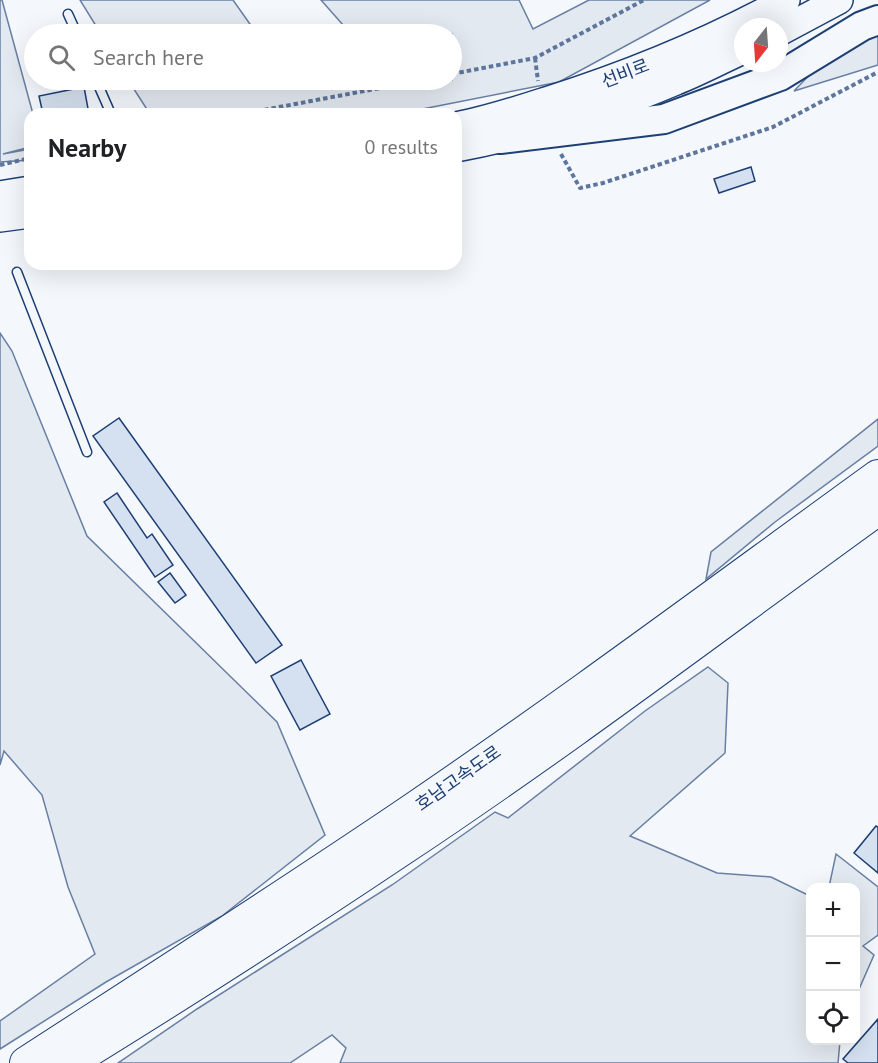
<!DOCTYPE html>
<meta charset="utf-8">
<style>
:root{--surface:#fff;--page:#f6f6f6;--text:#202124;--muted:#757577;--line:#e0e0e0}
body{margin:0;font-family:"PT Sans","Noto Sans KR",sans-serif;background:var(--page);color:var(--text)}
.controls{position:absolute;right:18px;bottom:18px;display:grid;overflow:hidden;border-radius:12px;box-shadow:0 6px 24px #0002}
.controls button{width:54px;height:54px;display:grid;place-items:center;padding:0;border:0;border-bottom:2px solid var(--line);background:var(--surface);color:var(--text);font:30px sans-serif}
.compass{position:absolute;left:734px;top:18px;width:54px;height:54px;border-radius:50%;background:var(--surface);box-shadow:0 6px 24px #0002;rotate:197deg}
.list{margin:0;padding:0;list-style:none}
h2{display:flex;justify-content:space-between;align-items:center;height:78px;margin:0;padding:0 24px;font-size:26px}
h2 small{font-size:20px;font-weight:400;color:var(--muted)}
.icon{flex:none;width:33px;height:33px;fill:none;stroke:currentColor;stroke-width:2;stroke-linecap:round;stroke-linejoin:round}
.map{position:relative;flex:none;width:878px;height:1063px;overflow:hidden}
.search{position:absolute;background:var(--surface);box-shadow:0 6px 24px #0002;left:24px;top:24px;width:438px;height:66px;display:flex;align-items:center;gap:15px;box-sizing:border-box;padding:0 21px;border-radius:33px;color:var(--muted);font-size:22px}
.panel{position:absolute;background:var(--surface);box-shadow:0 6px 24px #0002;left:24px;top:108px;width:438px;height:162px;border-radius:18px}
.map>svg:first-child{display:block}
.green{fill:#e3e9f0;stroke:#687fa3;stroke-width:1.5}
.building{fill:#d5e0f0;stroke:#1d3f73;stroke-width:1.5}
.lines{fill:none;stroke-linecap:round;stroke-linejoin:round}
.service-casing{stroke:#1d3f73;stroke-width:11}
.primary-casing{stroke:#1d3f73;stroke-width:30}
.trunk-casing{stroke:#1d3f73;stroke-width:32}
.motorway-casing{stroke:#1d3f73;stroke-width:34}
.path{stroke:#5e769c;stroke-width:4;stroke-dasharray:4.5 3;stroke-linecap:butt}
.service{stroke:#f4f7fb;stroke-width:8}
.primary{stroke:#f4f7fb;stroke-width:27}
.trunk{stroke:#f4f7fb;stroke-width:28}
.motorway{stroke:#f4f7fb;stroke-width:32}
.labels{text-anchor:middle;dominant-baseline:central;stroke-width:4.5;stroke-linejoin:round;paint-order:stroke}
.street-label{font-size:18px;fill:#1d3f73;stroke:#f4f7fb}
</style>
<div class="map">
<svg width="878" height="1063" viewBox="0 0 878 1063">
<rect width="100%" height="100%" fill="#f4f7fb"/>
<!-- green -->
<path class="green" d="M0,0h2l31,114h-3v33l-27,7 27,-5v11l-30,2z
M80,0h153l24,34h-156z
M321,0h198l14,29 56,-29h121l-151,82 -162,32h-247l-22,-34h160l5,6 26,-6h133v-46h-101z
M878,35v30l-84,26 29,-30z
M0,333l12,18 75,185 190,186 48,113 -103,81 -116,66 -106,67v-28l95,-67 -27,-67 -26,-92 -38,-44 -4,14z
M878,419v27l-103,76 -69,57 5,-27z
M708,667l20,16 -3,70 -95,83 87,37 54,4 39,19v144l30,1 -2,22h-498l6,-15 -14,-13 -42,28h-172l79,-54 195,-124 103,-73 13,6 137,-107z
M836,854l42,33v48l-15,11 11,9 -18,41v-108l-27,-1z"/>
<!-- building -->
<path class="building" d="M84,87l5,27h-46l-4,-18z
M751,167l4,14 -36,12 -5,-14z
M119,418l163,227 -26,18 -163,-227z
M117,493l30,45 5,-4 21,31 -18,12 -51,-75z
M170,573l16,22 -11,8 -17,-21z
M301,660l29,54 -30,16 -29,-54z
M876,826l2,1v46l-24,-20z
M878,1019v44h-30l-5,-4z"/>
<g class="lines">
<!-- service casing -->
<g class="service-casing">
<path id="service" d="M68,14l9,20
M96,80l15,34
M17,272l70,180"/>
</g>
<!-- primary casing -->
<g class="primary-casing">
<path id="primary" d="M779,32l60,-32
M456,126c32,-6 62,-16 93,-26 82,-26 162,-59 237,-100
M456,148c73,-14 152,-38 220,-67 23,-9 45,-21 67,-31
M0,195l30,-5
M0,218l30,-4"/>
</g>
<!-- trunk casing -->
<g class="trunk-casing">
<path id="trunk" d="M500,139l164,-20 116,-43 82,-50 16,-6"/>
</g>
<!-- motorway casing -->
<g class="motorway-casing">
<path id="motorway" d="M26,1063c128,-83 256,-165 383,-251 159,-108 313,-223 469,-336
M69,1063c112,-69 223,-140 332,-213 163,-108 319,-227 477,-341"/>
</g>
<!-- path -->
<path class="path" d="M535,58l3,23
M452,74l83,-16 109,-58
M242,114l181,-34
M561,154l19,34 23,-5 170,-56 105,-55
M0,165l30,-7"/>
<!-- service -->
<use href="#service" class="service"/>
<!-- primary -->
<use href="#primary" class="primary"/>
<!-- trunk -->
<use href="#trunk" class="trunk"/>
<!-- motorway -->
<use href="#motorway" class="motorway"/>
</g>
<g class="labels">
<!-- street labels -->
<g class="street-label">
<text transform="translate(625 73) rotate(-21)">선비로</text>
<text transform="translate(458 778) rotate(-35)">호남고속도로</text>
</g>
</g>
</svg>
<div class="controls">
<button>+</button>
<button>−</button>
<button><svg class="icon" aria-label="locate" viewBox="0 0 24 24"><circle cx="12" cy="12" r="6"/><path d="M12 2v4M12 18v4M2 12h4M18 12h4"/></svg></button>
</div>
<svg class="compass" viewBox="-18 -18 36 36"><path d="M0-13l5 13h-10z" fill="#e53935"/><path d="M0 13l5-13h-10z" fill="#757577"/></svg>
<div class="search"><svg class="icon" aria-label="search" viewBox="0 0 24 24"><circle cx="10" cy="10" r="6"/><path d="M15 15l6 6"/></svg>Search here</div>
<section class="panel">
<h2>Nearby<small>0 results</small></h2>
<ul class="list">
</ul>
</section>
</div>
